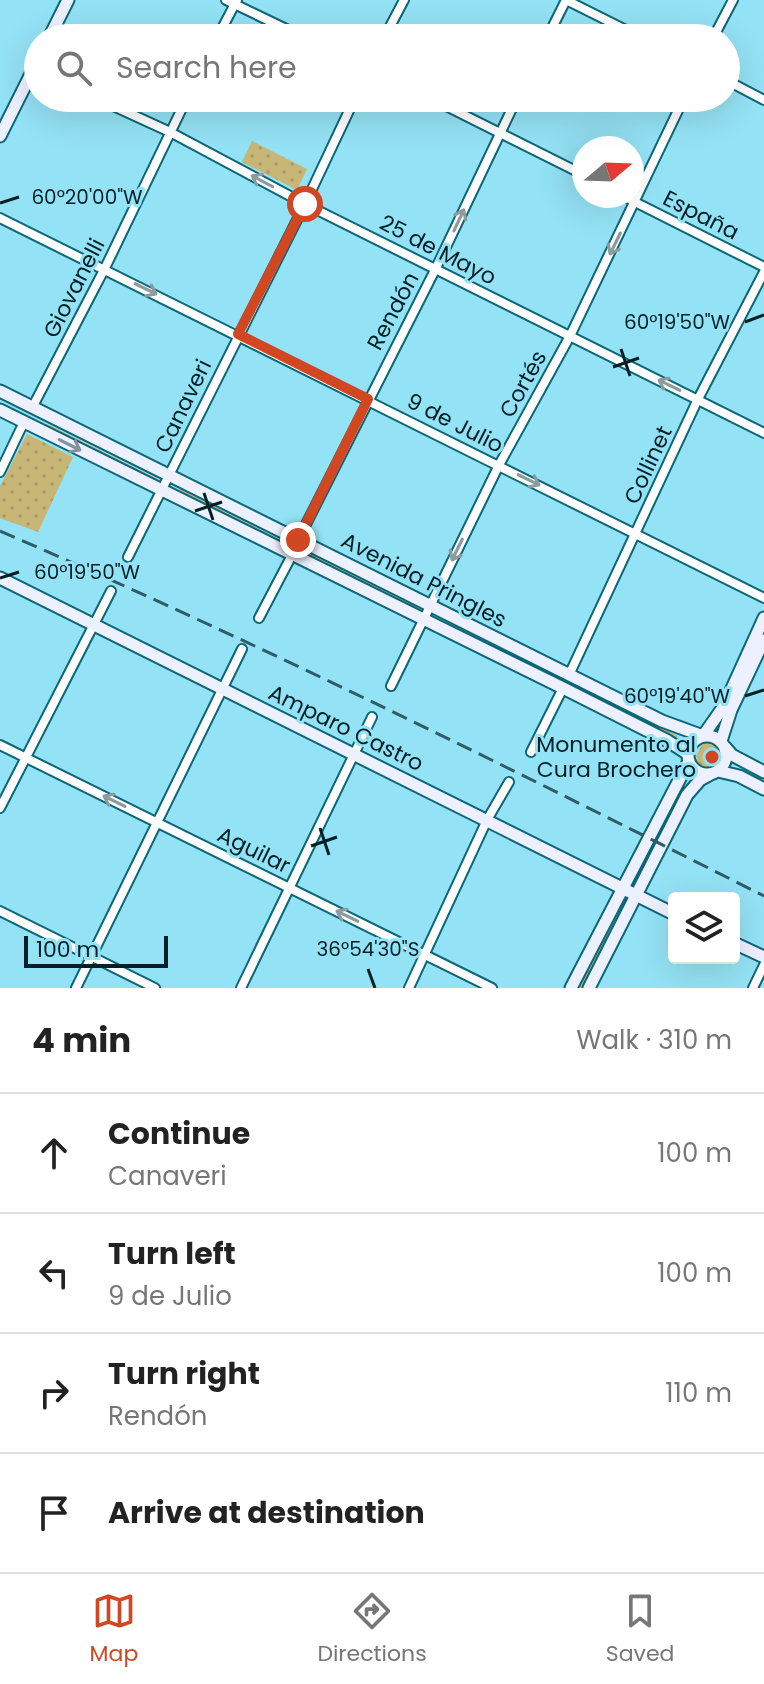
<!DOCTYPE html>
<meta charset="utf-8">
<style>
:root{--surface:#fff;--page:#f6f6f6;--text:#222;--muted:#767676;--line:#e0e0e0;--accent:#d04721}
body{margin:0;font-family:Poppins,sans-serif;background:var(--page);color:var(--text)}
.controls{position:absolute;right:24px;bottom:24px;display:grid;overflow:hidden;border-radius:8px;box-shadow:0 8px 32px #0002}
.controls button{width:72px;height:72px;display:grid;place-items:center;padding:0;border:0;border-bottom:2px solid var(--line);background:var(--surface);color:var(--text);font:40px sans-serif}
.compass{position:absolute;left:572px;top:136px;width:72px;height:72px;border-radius:50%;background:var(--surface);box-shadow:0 8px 32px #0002;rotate:71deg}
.scale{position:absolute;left:24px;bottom:20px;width:144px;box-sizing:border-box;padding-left:8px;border:4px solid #002027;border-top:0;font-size:22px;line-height:28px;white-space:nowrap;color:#002027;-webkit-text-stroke:6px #94e2f5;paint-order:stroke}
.stop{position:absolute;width:24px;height:24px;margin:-18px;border:6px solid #d04721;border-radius:50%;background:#fff}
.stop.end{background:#d04721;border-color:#fff;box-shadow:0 2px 8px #0008}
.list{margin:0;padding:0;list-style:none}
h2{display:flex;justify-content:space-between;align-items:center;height:104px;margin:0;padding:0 32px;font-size:34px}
h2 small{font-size:26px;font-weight:400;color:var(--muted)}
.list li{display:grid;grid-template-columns:52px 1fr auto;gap:24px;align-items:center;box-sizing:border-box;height:120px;padding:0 32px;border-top:2px solid var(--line)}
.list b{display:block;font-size:30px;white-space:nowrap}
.list p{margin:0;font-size:26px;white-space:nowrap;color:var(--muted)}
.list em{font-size:26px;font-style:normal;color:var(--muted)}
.icon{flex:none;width:44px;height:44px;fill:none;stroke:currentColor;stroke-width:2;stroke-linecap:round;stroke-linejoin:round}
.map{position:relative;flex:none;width:764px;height:988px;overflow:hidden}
.search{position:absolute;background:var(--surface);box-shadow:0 8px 32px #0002;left:24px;right:24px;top:24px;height:88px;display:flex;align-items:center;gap:20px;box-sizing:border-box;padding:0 28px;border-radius:44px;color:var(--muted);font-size:30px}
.sheet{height:584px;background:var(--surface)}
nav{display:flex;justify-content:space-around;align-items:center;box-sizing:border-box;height:112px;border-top:2px solid var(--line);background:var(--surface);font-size:22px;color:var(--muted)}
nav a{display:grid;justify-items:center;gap:4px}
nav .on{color:var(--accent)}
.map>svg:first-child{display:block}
.grass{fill:url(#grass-dots)}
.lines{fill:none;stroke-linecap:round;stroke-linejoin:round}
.street-casing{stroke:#0b6678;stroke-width:12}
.secondary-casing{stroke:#0b6678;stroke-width:15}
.street{stroke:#fff;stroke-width:8}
.secondary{stroke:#edf0fe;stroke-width:11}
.rail{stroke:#2e5c67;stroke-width:3;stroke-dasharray:16 8;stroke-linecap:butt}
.oneway{stroke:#8c9b9e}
.oneway2{stroke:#82929d}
.route{stroke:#d04721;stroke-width:10}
.ticks{fill:none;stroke:#002027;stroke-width:3}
.poi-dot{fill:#d04721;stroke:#94e2f5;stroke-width:3}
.labels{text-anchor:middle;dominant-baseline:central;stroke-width:6;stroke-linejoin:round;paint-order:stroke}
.street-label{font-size:22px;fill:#002027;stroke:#94e2f5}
.poi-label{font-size:22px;fill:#002027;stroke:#94e2f5;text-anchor:end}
.ticks-label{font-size:20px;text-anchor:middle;fill:#002027;stroke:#94e2f5;stroke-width:6;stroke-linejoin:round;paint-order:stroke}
</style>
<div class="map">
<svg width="764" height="988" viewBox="0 0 764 988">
<defs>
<pattern id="grass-dots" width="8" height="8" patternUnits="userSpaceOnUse" patternTransform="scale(2)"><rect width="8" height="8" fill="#c7b676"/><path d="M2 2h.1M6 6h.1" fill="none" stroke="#a99c66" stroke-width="1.8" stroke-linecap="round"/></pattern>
</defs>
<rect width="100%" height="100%" fill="#94e2f5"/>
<!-- grass -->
<path class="grass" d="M252,141l55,28 -10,21 -55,-28z
M47,424l111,55 -1,3 -111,-56z
M27,434l46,23 -35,75 -38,-14v-32z
M180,489l111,56 -2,3 -111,-56z
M311,553l111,56 -2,2 -111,-55z
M447,620l111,56 -2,3 -111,-56z
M581,687l97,49 -2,3 -97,-49z
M707,742l9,2c4,9 -1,21 -10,24l-7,-3 -3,-9 6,-11z
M622,900l3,1 -43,87h-3z"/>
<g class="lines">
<!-- street casing -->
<g class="street-casing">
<path id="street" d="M226,0l79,38
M566,0l76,38
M217,38l20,-38
M384,38l20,-38
M547,38l19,-38
M713,38l20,-38
M726,80l38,20
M96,98l74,34 135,72 459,229
M430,98l154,77
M623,196l141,71
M0,218l764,380
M33,406l72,-138 82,-170
M0,472l24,-50
M298,540l138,-272 81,-170
M128,557l177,-353 50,-106
M259,618l33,-63
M569,675l129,-276 66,-127
M391,686l108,-221 71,-129 114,-238
M0,745l492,243
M531,752l32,-64
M0,808l111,-217
M0,911l155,77
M76,988l166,-339
M241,988l131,-271
M409,988l78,-168 22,-38
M753,988l11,-23"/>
</g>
<!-- secondary casing -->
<g class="secondary-casing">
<path id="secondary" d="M49,38l19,-38
M0,136l38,-76
M0,391l662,330 41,15
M0,410l563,278 105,53 20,13
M0,578l674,336
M688 755a19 19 0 1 1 38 0a19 19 0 1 1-38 0Z
M703,736l21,-30 40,-88
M721,741l10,-31 33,-70
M725,747l7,8 32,17
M718,771l21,5 25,13
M734,943l30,14
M571,988l118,-227
M589,988l98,-193 13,-15 11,-6"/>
</g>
<!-- street -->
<use href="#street" class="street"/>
<!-- secondary -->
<use href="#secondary" class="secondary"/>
<!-- rail -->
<path class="rail" d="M0,531c259,112 512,238 764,365"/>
</g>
<!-- one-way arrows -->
<defs><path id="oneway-shaft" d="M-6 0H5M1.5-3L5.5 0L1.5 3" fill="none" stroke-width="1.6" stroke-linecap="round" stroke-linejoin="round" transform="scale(2)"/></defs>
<g class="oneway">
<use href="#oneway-shaft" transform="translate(262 181) rotate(-152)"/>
<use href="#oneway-shaft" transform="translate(459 220) rotate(-65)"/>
<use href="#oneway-shaft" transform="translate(615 244) rotate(116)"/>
<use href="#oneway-shaft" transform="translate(146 289) rotate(26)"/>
<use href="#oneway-shaft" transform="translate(669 385) rotate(-154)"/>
<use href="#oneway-shaft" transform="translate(529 480) rotate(26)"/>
<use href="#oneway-shaft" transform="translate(457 550) rotate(116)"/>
<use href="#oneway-shaft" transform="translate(114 801) rotate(-154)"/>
<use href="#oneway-shaft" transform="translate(347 916) rotate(-154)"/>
</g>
<use class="oneway2" href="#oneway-shaft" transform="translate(70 445) rotate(27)"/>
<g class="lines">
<!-- route -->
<path class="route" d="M298,540l70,-141 -130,-65 67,-130"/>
</g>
<!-- ticks -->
<path class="ticks" d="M0,203l19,-6M745,322l19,-7M621,349l9,27M613,367l26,-9M204,493l9,27M195,511l27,-9M0,578l19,-6M745,696l19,-6M320,828l9,27M311,846l26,-9M368,969l7,19"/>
<!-- markers -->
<circle class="poi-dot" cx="712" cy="757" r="8"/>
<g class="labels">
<!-- street labels -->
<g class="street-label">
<text transform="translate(701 215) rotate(27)">España</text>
<text transform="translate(438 250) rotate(27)">25 de Mayo</text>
<text transform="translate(74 288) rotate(-63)">Giovanelli</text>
<text transform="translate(393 311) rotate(-62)">Rendón</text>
<text transform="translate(523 384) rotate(-61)">Cortés</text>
<text transform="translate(183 406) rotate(-64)">Canaveri</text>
<text transform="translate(455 423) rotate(27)">9 de Julio</text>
<text transform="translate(648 465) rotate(-65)">Collinet</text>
<text transform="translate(424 580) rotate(27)">Avenida Pringles</text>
<text transform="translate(346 728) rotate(26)">Amparo Castro</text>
<text transform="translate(254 850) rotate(26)">Aguilar</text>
</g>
<!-- poi labels -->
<g class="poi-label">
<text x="696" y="744">Monumento al<tspan x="696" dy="25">Cura Brochero</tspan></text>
</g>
</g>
<g class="ticks-label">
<text x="87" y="204">60°20'00"W</text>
<text x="677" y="329">60°19'50"W</text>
<text x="87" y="579">60°19'50"W</text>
<text x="677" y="703">60°19'40"W</text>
<text x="368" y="956">36°54'30"S</text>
</g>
</svg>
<div class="controls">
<button><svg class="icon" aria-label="layers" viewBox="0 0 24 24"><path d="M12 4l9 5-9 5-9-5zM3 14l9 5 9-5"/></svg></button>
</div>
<svg class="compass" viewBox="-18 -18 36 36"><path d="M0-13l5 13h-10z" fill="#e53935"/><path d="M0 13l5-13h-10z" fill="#767676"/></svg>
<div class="scale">100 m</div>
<div class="stop" style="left:305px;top:204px"></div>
<div class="stop end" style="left:298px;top:540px"></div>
<div class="search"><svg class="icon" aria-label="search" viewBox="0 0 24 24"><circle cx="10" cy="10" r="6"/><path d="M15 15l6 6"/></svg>Search here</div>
</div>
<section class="sheet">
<h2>4 min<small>Walk · 310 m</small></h2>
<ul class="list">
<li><svg class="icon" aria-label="ahead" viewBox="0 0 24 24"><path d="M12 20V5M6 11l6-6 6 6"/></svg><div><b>Continue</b><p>Canaveri</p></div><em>100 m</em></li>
<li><svg class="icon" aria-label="left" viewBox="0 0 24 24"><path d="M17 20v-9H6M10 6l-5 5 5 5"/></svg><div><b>Turn left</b><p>9 de Julio</p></div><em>100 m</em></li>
<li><svg class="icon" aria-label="right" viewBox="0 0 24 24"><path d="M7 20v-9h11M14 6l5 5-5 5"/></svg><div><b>Turn right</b><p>Rendón</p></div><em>110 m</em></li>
<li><svg class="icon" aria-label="arrive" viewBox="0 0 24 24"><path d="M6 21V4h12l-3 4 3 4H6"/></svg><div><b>Arrive at destination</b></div></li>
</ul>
</section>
<nav>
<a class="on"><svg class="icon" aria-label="map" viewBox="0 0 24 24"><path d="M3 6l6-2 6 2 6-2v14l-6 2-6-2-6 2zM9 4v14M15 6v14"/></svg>Map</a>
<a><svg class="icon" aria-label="directions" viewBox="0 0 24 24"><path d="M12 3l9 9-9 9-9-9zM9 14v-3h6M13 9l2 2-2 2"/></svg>Directions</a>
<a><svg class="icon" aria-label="saved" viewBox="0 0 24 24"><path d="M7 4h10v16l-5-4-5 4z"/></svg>Saved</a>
</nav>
